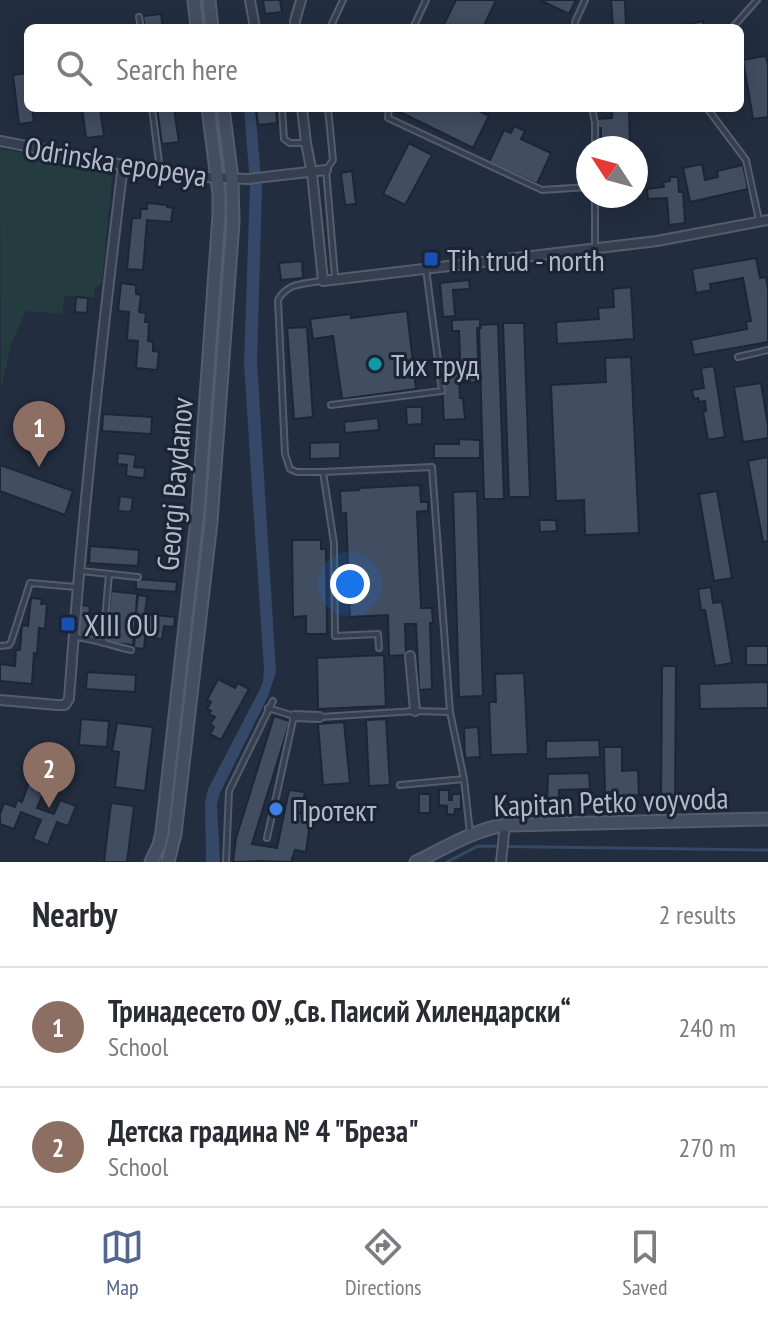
<!DOCTYPE html>
<meta charset="utf-8">
<style>
:root{--surface:#fff;--page:#f7f7f7;--text:#2b2b33;--muted:#7c7c81;--line:#e1e1e2;--accent:#53668f}
body{margin:0;font-family:"PT Sans Narrow",sans-serif;background:var(--page);color:var(--text)}
.compass{position:absolute;left:576px;top:136px;width:72px;height:72px;border-radius:50%;background:var(--surface);box-shadow:0 4px 20px #0003;rotate:306deg}
.you{position:absolute;left:350px;top:584px;width:28px;height:28px;margin:-20px;border:6px solid #fff;border-radius:50%;background:#1a73e8;box-shadow:0 0 0 12px #1a73e833}
.badge{display:grid;place-items:center;width:52px;height:52px;border-radius:50%;background:var(--accent);color:#fff;font-size:26px;font-weight:700}
.pin{position:absolute;translate:-50% -66px;filter:drop-shadow(0 2px 4px #0008)}
.pin::after{content:'';position:absolute;top:42px;width:28px;height:24px;background:inherit;clip-path:polygon(0 0,100% 0,50% 100%)}
.list{margin:0;padding:0;list-style:none}
h2{display:flex;justify-content:space-between;align-items:center;height:104px;margin:0;padding:0 32px;font-size:34px}
h2 small{font-size:26px;font-weight:400;color:var(--muted)}
.list li{display:grid;grid-template-columns:52px 1fr auto;gap:24px;align-items:center;box-sizing:border-box;height:120px;padding:0 32px;border-top:2px solid var(--line)}
.list b{display:block;font-size:30px;white-space:nowrap}
.list p{margin:0;font-size:26px;white-space:nowrap;color:var(--muted)}
.list em{font-size:26px;font-style:normal;color:var(--muted)}
.icon{flex:none;width:44px;height:44px;fill:none;stroke:currentColor;stroke-width:2;stroke-linecap:round;stroke-linejoin:round}
.map{position:relative;flex:none;width:768px;height:862px;overflow:hidden}
.search{position:absolute;background:var(--surface);box-shadow:0 4px 20px #0003;left:24px;right:24px;top:24px;height:88px;display:flex;align-items:center;gap:20px;box-sizing:border-box;padding:0 28px;border-radius:12px;color:var(--muted);font-size:30px}
.sheet{height:344px;background:var(--surface)}
nav{display:flex;justify-content:space-around;align-items:center;box-sizing:border-box;height:112px;border-top:2px solid var(--line);background:var(--surface);font-size:22px;color:var(--muted)}
nav a{display:grid;justify-items:center;gap:4px}
nav .on{color:var(--accent)}
.map>svg:first-child{display:block}
.green{fill:#243c40}
.water{fill:#354867}
.lines{fill:none;stroke-linecap:round;stroke-linejoin:round}
.stream{stroke:#354867;stroke-width:3}
.building{fill:#414d61;stroke:#1d2636;stroke-width:2}
.lane-casing{stroke:#545d6d;stroke-width:8}
.street-casing{stroke:#545d6d;stroke-width:12}
.secondary-casing{stroke:#545d6d;stroke-width:15}
.lane{stroke:#363f4f;stroke-width:4}
.street{stroke:#363f4f;stroke-width:8}
.secondary{stroke:#444e62;stroke-width:11}
.transit-dot{fill:#1a4fb4;stroke:#1b2434;stroke-width:3}
.culture-dot{fill:#0f9aa8;stroke:#1b2434;stroke-width:3}
.shop-dot{fill:#3f7fe0;stroke:#1b2434;stroke-width:3}
.labels{text-anchor:middle;dominant-baseline:central;stroke-width:6;stroke-linejoin:round;paint-order:stroke}
.street-label{font-size:30px;fill:#b2baca;stroke:#1b2434}
.poi-label{font-size:30px;fill:#b2baca;stroke:#1b2434;text-anchor:start}
</style>
<div class="map">
<svg width="768" height="862" viewBox="0 0 768 862">
<rect width="100%" height="100%" fill="#222d3f"/>
<!-- green -->
<path class="green" d="M0,149l108,18 4,10 -10,105 -7,6 -1,10 -29,-2 -3,18 -36,-3 -15,33 -10,45z"/>
<!-- water -->
<path class="water" d="M244,108h11l7,81 -5,173 19,310 -8,24 -48,97 -3,11 3,58h-14l-1,-60 3,-13 51,-98 4,-10 1,-11 -20,-306 6,-179z"/>
<g class="lines">
<!-- stream -->
<path class="stream" d="M447,862l31,-16 290,4"/>
</g>
<!-- building -->
<path class="building" d="M263,0h17l2,12 -17,2z
M456,0h40l-13,28h-41z
M540,0h36l-7,14z
M611,0h14l1,28h-13z
M161,14l2,14h-18l-2,-12z
M703,21l1,7h-21v-3z
M766,56l2,10v51l-15,2 -10,-59z
M27,73l1,35h4l2,14 -15,2 -6,-49z
M82,108h18l4,28 -18,2z
M157,108h17l5,34 -17,2z
M256,108h20l1,15 -19,2z
M392,108h81l16,8 -16,32z
M612,108h17l1,40h-29v-20h-6v-9l17,-1z
M514,126l11,5 -4,8 30,14 -14,31 -48,-22 15,-32 7,3z
M409,143l23,12 -27,50 -22,-11z
M702,164l3,16 13,-3 -1,-6 26,-6 5,24 -58,13 -7,-34z
M352,171l4,33 -11,1 -4,-32z
M670,177h8l1,15h4l2,31 -16,2 -2,-27 -19,1 -1,-10 17,-2 -1,-5 7,-1z
M147,203l20,2v2l6,1 -2,14 -24,-2 -4,50 -16,-1 5,-51h8l1,-9h6z
M756,258l4,20 6,-1 2,12v53l-74,13 -3,-15 56,-11 -1,-7 5,-1 -8,-43 -33,6 1,6 -15,3 -4,-24z
M302,261l1,17 -22,2 -2,-17z
M469,280l1,9 -17,1 2,26 -12,1 -3,-34z
M121,283l15,2v9l5,1 -2,17 7,1 -1,9h4l-1,19 5,1v9l6,1 -2,18 -21,-2 2,-27 -11,-1 2,-28 -11,-1z
M631,287l3,52 -77,5 -1,-22 43,-3 -1,-11 16,-1 -1,-18z
M76,297l12,1 -1,15 -12,-1z
M407,311l9,78 -74,10 -9,-63 -20,3 -3,-20 41,-5v4z
M480,319v9h-3l2,54 -18,1 -2,-52h-7v-11z
M503,323h21l6,174h-21z
M498,324l6,175h-20l-5,-170 2,-1 -1,-3z
M307,327l6,90 -19,2 -7,-91z
M631,357l8,176 -54,2 -1,-35 -28,1 -5,-116 55,-3 -1,-24z
M458,366l2,32h3l2,21 -21,1 -3,-53z
M714,366l11,71 -17,3 -5,-28 3,-1 -1,-10 -6,1 -1,-4 -4,1 -2,-9 12,-2 -3,-20z
M761,383l7,43v12l-25,4 -9,-55z
M406,407h16v17l-15,1z
M103,414l49,3 -1,17 -49,-3z
M378,418l1,12 -34,3 -1,-11z
M459,439l21,1v18h-46v-14h25z
M340,442v16l-30,1v-16z
M118,453l18,2 -2,12 11,1 -1,10 -18,-2 1,-11 -10,-1z
M768,457v84l-5,1 -15,-81z
M0,465l73,26 -8,24 -65,-24z
M420,485l1,17h7v9l-11,1 4,96h11l1,15h-3l2,66 -13,1 -3,-66h-11l1,31 -17,1 -1,-41 -38,2 -4,-104 -5,1 -1,-23 19,-1v-2z
M477,491l6,205 -24,1 -6,-205z
M717,491l15,87 -18,3 -15,-87z
M120,496l13,2 -2,14 -13,-1z
M539,520h17l1,11 -17,1z
M292,540h29v9h5l1,85h-21v-18l-13,1z
M90,546l49,4 -1,16 -49,-3z
M136,579l41,3 -1,10 -40,-3z
M711,587l2,16 9,-1 10,61 -17,3 -10,-56h-4l-3,-21z
M111,591l27,3 -5,51 -27,-3z
M137,595l10,1 -2,18 30,3 -1,10 -10,-1 -2,13 -17,-2 -1,12 -10,-1z
M31,598l11,1 -1,5h6l-2,25 -6,-1 -2,26 -3,-1 -2,31 -32,-3v-17l15,2 1,-16h4l2,-25 6,1z
M78,605l12,1 -3,29 -12,-1z
M746,646h22v19h-22z
M384,655l2,51 -68,3 -1,-51z
M662,666h14l-1,139 -14,-1z
M87,672l49,3 -1,17 -49,-3z
M524,673l4,81 -37,1 -2,-53h7l-1,-28z
M218,679l17,9 3,-5 11,6 -28,51 -11,-6 4,-7 -4,-3 5,-7 -6,-3 2,-3 -4,-2 4,-7 -4,-2z
M768,682v26l-68,1 -1,-25z
M274,716l16,5 -38,123 25,4 12,-58 16,2 -5,22 11,2 -5,36 -11,-2 -4,12 -31,-1 -27,1 3,-24z
M81,719l28,2 -2,26 -28,-2z
M386,719l4,66 -21,1 -3,-66z
M344,722l6,61 -27,2 -5,-61z
M117,723l36,4 -8,64 -30,-4 4,-35 -7,-1z
M478,727l2,30 -15,1 -1,-30z
M599,740l1,17 -54,2v-18z
M604,747h18v24l16,-1 1,25 -34,2z
M589,773l1,16 -31,1v18h-12l1,-34z
M29,782l16,7 -8,19 17,6 6,-14 16,6 -8,20 -11,-4 -9,23 -15,-6 8,-19 -20,-8 -7,17 -14,-5v-10l4,-11 11,4 2,-7 5,2z
M439,790h10v10h3v-6h9v15h-6l-1,6 -7,-1v-8l-8,-1z
M419,794h11v19h-11z
M111,803l23,3 -7,56h-23z"/>
<g class="lines">
<!-- lane casing -->
<g class="lane-casing">
<path id="lane" d="M139,17l2,11
M330,28l13,-28
M413,28l13,-28
M576,28l-1,-6 10,-22
M732,28l25,-28
M152,108l8,62
M282,108l2,31 6,4h15
M328,108l5,52 -7,10 9,107
M389,108l-1,10 154,72 46,-3
M592,108l3,15v25
M707,108l39,52 13,60
M595,247v-51
M321,281c-18,3 -34,2 -43,19l7,154 5,15 7,3h26l109,-5 18,245 14,67 6,54
M738,357l30,-7
M331,405l111,-14 -16,-122
M323,472l11,71 1,93 43,-2 1,14
M81,571l57,6
M76,637c19,2 36,9 55,13
M103,643l6,-69
M0,646l9,-1 2,-3 19,-59 46,4
M321,717l94,-6 35,1
M400,785l64,-6
M267,838l27,-122 -26,-8
M226,862l3,-71 44,-90"/>
</g>
<!-- street casing -->
<g class="street-casing">
<path id="street" d="M250,0l5,28
M295,28v-7l6,-21
M302,108l4,35 6,30 11,108 334,-40 111,-21
M0,141l123,24 82,12 43,2 78,-9
M410,656l5,55
M0,700l57,5h8l4,-6c13,-179 32,-357 54,-534
M294,716l25,1
M501,862l4,-37"/>
</g>
<!-- secondary casing -->
<g class="secondary-casing">
<path id="secondary" d="M194,0l3,28
M209,0l3,28
M151,862l8,-17 3,-13 36,-322 21,-295v-21l-11,-86
M168,862l7,-28 36,-312 22,-300 -1,-43 -9,-71
M416,862c29,-14 57,-32 89,-37l263,-6"/>
</g>
<!-- lane -->
<use href="#lane" class="lane"/>
<!-- street -->
<use href="#street" class="street"/>
<!-- secondary -->
<use href="#secondary" class="secondary"/>
</g>
<!-- markers -->
<g class="transit-dot">
<rect x="423" y="251" width="16" height="16" rx="4"/>
<rect x="60" y="616" width="16" height="16" rx="4"/>
</g>
<circle class="culture-dot" cx="375" cy="364" r="8"/>
<circle class="shop-dot" cx="276" cy="809" r="8"/>
<g class="labels">
<!-- street labels -->
<g class="street-label">
<text transform="translate(116 161) rotate(9)">Odrinska epopeya</text>
<text transform="translate(174 484) rotate(-85)">Georgi Baydanov</text>
<text transform="translate(611 801) rotate(-2)">Kapitan Petko voyvoda</text>
</g>
<!-- poi labels -->
<g class="poi-label">
<text x="447" y="259">Tih trud - north</text>
<text x="391" y="364">Тих труд</text>
<text x="84" y="624">XIII OU</text>
<text x="292" y="809">Протект</text>
</g>
</g>
</svg>
<svg class="compass" viewBox="-18 -18 36 36"><path d="M0-13l5 13h-10z" fill="#e53935"/><path d="M0 13l5-13h-10z" fill="#7c7c81"/></svg>
<div class="you"></div>
<div class="pin badge" style="left:39px;top:467px;background:#8d6e63">1</div>
<div class="pin badge" style="left:49px;top:808px;background:#8d6e63">2</div>
<div class="search"><svg class="icon" aria-label="search" viewBox="0 0 24 24"><circle cx="10" cy="10" r="6"/><path d="M15 15l6 6"/></svg>Search here</div>
</div>
<section class="sheet">
<h2>Nearby<small>2 results</small></h2>
<ul class="list">
<li><span class="badge" style="background:#8d6e63">1</span><div><b>Тринадесето ОУ „Св. Паисий Хилендарски“</b><p>School</p></div><em>240 m</em></li>
<li><span class="badge" style="background:#8d6e63">2</span><div><b>Детска градина № 4 &quot;Бреза&quot;</b><p>School</p></div><em>270 m</em></li>
</ul>
</section>
<nav>
<a class="on"><svg class="icon" aria-label="map" viewBox="0 0 24 24"><path d="M3 6l6-2 6 2 6-2v14l-6 2-6-2-6 2zM9 4v14M15 6v14"/></svg>Map</a>
<a><svg class="icon" aria-label="directions" viewBox="0 0 24 24"><path d="M12 3l9 9-9 9-9-9zM9 14v-3h6M13 9l2 2-2 2"/></svg>Directions</a>
<a><svg class="icon" aria-label="saved" viewBox="0 0 24 24"><path d="M7 4h10v16l-5-4-5 4z"/></svg>Saved</a>
</nav>
